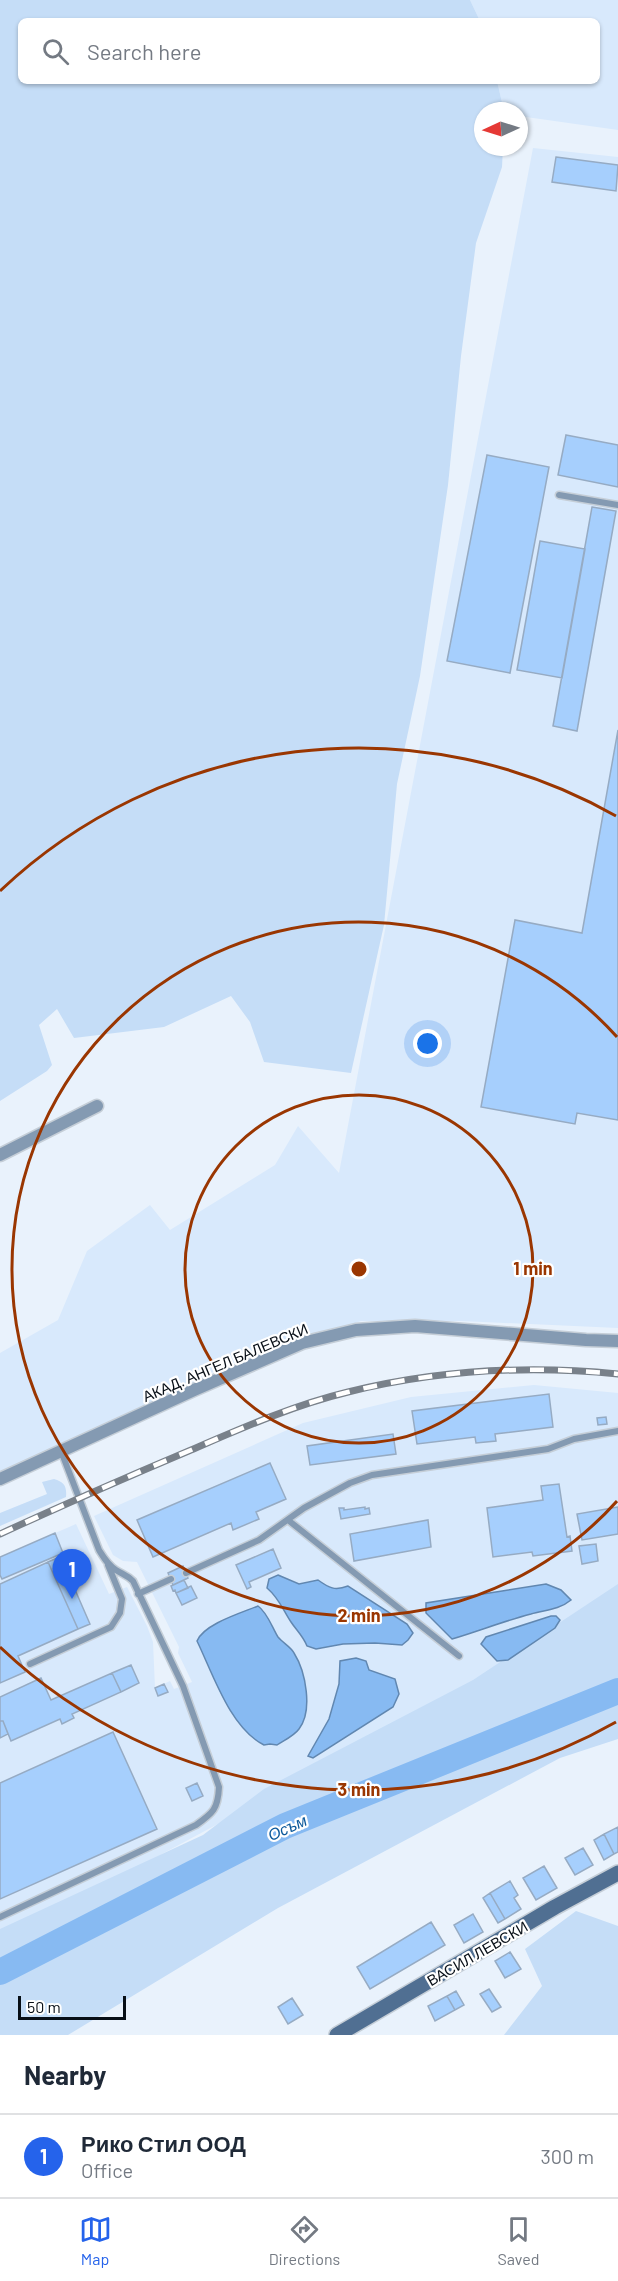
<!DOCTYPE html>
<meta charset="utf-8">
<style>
:root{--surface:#fff;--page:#f2f2f3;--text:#1f2937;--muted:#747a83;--line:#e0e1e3;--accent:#2563eb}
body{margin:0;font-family:Barlow,sans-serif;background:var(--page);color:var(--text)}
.compass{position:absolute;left:474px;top:102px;width:54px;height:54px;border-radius:50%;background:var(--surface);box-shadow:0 2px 4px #0004;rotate:266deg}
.scale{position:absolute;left:18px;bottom:15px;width:108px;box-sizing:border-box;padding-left:6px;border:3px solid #080f17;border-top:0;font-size:16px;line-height:21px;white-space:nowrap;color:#080f17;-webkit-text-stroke:4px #fff;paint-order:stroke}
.you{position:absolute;left:428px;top:1044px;width:21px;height:21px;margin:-15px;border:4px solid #fff;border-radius:50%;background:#1a73e8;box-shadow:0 0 0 9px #1a73e833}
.badge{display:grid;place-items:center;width:39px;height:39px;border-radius:50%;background:var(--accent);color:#fff;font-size:20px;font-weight:700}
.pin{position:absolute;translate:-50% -50px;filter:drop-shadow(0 2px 3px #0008)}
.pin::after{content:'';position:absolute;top:32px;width:21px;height:18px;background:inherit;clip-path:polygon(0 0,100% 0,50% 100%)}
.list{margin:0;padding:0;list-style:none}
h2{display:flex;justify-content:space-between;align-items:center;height:78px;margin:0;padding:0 24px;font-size:26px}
h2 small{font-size:20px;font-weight:400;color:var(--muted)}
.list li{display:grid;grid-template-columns:39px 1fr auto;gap:18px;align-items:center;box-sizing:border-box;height:84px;padding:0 24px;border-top:2px solid var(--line)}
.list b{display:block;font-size:22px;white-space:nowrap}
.list p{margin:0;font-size:20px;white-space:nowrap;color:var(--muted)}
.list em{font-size:20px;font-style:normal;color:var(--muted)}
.icon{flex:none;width:33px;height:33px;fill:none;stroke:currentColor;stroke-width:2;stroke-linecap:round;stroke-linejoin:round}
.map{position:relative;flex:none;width:618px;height:2035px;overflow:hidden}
.search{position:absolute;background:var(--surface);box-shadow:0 2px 4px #0004;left:18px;right:18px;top:18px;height:66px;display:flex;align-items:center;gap:15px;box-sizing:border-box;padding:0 21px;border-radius:9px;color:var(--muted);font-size:22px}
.sheet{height:162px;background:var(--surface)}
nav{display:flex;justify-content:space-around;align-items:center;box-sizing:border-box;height:84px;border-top:2px solid var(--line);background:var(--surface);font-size:16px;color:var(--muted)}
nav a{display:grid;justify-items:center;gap:3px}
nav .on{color:var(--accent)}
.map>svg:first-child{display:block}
.built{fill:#d8e9fc;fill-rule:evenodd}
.green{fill:#c5ddf7}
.water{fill:#87baf2;stroke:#6187b0;stroke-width:1.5}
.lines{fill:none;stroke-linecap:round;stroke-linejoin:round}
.river{stroke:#87baf2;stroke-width:26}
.building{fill:#a6cffd;stroke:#96abc3;stroke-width:1.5}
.service-casing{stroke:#c5ced7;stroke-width:9}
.minor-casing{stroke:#c5ced7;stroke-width:15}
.secondary-casing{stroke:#c5ced7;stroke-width:18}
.service{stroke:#849ab2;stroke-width:6}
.minor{stroke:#849ab2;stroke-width:12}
.secondary{stroke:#506f92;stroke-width:15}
.rail-casing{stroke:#79818a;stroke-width:7}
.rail{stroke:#fff;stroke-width:4.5;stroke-dasharray:14;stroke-linecap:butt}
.ring{fill:none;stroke:#9a3601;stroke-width:3}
.labels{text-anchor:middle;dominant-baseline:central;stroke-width:4.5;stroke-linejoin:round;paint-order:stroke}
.street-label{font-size:15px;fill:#080f17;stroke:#fff}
.water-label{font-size:16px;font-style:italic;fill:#0b589a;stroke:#fff}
.centre{fill:#9a3601;stroke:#fff;stroke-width:3}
.ring-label{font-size:18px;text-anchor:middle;font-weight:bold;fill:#9a3601;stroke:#fff;stroke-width:4.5;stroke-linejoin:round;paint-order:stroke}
</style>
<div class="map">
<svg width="618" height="2035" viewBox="0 0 618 2035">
<rect width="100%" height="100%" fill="#e9f2fc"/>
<!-- built -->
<path class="built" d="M470,0h148v130l-99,-14v-5h-15l-7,-30h100v-60h-117z
M533,148l85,9v1171l-157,-7h-100l-138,46 -189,96 -34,12v-122l58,-33 29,-69 63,-46 20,25 105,-65 23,-39 41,47z
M534,1385l84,8v198l-98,71 -494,265 -26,11v-381l76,-33 33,70 18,-7 20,39 6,16 2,46 15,-7 4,8 18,-7 -14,-29 1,-6 -42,-85 -14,-1 -10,-6 -19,-39 209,-93 108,-26zM286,1578l13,6 10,-3 20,7 10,1 51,56 -15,-2 -33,1 -26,5 -9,-3 -5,-12 -11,-12 -14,-26zM546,1584l2,27 -15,2 -81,26 -26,-27 1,-9zM263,1609l6,14 12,18 13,12 -62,62zM356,1658l10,3 2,9 27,9 -87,77 21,-37 10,-35 1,-23z"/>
<!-- green -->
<path class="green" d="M0,0h470l10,21h-459v60h476l7,30h-21v36h20l-1,20 -26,76 -15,113 -13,129 -28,191 -23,108 -13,141 -33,148 -87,-11 -14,-40 -19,-26 -67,31 -90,11 -17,-29 -18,16 13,40 -5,6 -47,30z
M54,1479c10,3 13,7 12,18l-66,29v-13l47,-19 -5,-12z
M618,1584v155l-58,19 -282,150 -210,127h-68v-106l203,-94 61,-46 209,-109z
M576,1911l42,15v109h-114l38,-49 -17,-37z"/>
<!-- water -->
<path class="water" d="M278,1575l21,9 19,-4c11,8 17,11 30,6l59,38 6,9 -5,7 -6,5 -27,-2 -32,1 -27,5 -9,-3c-4,-10 -10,-15 -16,-24 -8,-12 -12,-24 -24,-34l2,-9z
M546,1584l15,6 10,10c-12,10 -26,10 -40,14 -27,7 -52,17 -79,25l-26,-26v-10z
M258,1606c9,6 14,21 20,31 5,6 13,10 16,16 12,19 19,58 5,76 -5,7 -16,12 -22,16l-7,-1 -6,1c-34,-17 -51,-71 -67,-104 7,-17 44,-28 61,-35z
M551,1616h5l4,4 -5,8 -47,32 -11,1 -16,-17 5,-7z
M356,1658l10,3 3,9 26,9 4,15 -6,13 -80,51 -5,-2 21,-37 10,-35 1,-23z"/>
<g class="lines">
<!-- river -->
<path class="river" d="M0,1972l285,-146 333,-135"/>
</g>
<!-- building -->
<path class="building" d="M556,157l62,8 -2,26 -64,-9z
M566,435l52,10v42l-60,-12z
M487,455l62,12 -39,206 -63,-12z
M592,507l24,4 -39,220 -24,-5z
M540,541l45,8 -23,129 -45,-8z
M618,730v390l-41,-7 -2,11 -94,-17 34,-187 67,13z
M549,1394l4,33 -58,7 1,7 -20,2 -1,-6 -58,7 -5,-33z
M606,1417l1,7 -9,1 -1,-7z
M393,1434l3,20 -86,11 -3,-19z
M270,1463l16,36 -30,13 3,7 -26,11 -2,-7 -78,34 -16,-37z
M559,1484l8,53 3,-1 2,15 -39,5 -1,-4 -39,5 -6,-49 56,-8 -2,-14z
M365,1507v2l4,-1 1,6 -29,5 -2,-11h5v2z
M618,1507v27l-36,6 -5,-26z
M428,1520l3,27 -77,14 -4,-27z
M55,1533l8,20 -61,26 -2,-4v-18z
M596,1544l2,17 -16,3 -3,-18z
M273,1549l8,19 -32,14 2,5 -4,2 -11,-24z
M77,1552l3,8 -10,7 -6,-12z
M64,1555l6,12 -4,2 24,55 -12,5 -30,-67z
M48,1562l30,67 -60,27 7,16 -25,11v-99z
M183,1566l5,12 -15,7 -5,-12z
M184,1580l4,8 -12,5 -1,-3 -2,1 -2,-5z
M191,1586l6,12 -15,7 -6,-12z
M131,1665l8,18 -18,9 -9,-19z
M112,1673l9,19 -49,22 2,4 -12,6 -2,-5 -49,22 -8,-20h-3v-24l41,-19 10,22z
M164,1684l4,8 -10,4 -3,-8z
M0,1721h3l5,13 -8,4z
M113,1732l44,97 -157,70v-116z
M197,1783l6,13 -11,5 -6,-13z
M618,1827v25l-4,2 -10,-20z
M604,1834l10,20 -10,6 -10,-20z
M583,1848l10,17 -18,10 -10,-17z
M544,1866l13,22 -21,12 -13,-22z
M510,1881l8,14 -4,3 7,11 -16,10 -15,-26z
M490,1893l15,26 -7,4 -15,-25z
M473,1914l10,18 -19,11 -10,-18z
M431,1922l14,23 -75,44 -13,-22z
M510,1952l11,17 -16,9 -10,-17z
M489,1989l12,18 -9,5 -12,-18z
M456,1991l8,14 -9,5 -8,-14z
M447,1996l8,14 -20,11 -7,-15z
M292,1998l11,17 -15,9 -10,-17z"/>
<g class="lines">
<!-- service casing -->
<g class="service-casing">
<path id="service" d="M559,495l59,10
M288,1520l171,136
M186,1573l73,-33 45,-32 46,-25 22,-8 176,-26 26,-10 44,-8
M138,1594l33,-15
M30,1664l81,-37 9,-14 2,-14 -14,-34
M0,1917l196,-92c17,-12 22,-16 23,-38l-36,-101 -50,-105c-6,-6 -11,-7 -17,-11 -8,-5 -12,-12 -17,-20l-38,-99"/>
</g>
<!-- minor casing -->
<g class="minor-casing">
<path id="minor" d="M0,1155l97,-49
M0,1479l194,-89 108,-47 54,-13 59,-4 171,14 32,1"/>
</g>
<!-- secondary casing -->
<g class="secondary-casing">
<path id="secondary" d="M337,2035l218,-128 63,-34"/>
</g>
<!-- service -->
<use href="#service" class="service"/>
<!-- minor -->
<use href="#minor" class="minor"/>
<!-- secondary -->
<use href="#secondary" class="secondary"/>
<!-- rail casing -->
<g class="rail-casing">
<path id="rail" d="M0,1534c63,-29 127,-57 191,-84 51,-22 103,-45 157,-58 89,-22 179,-27 270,-18"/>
</g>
<!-- rail -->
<use href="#rail" class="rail"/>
</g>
<!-- distance rings -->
<g class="ring">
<circle cx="359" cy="1269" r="174"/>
<path d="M617 1501A347 347 0 1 1 617 1037"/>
<path d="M616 1722A521 521 0 0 1 0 1647M0 891A521 521 0 0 1 616 816"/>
</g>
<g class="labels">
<!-- street labels -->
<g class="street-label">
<text transform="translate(225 1362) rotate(-23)">АКАД. АНГЕЛ БАЛЕВСКИ</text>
<text transform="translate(477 1953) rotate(-30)">ВАСИЛ ЛЕВСКИ</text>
</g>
<!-- water labels -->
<g class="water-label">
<text transform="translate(287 1827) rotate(-24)">Осъм</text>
</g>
</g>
<circle cx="359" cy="1269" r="9" class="centre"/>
<g class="ring-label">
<text x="533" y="1275">1 min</text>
<text x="359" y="1622">2 min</text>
<text x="359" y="1796">3 min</text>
</g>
</svg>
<svg class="compass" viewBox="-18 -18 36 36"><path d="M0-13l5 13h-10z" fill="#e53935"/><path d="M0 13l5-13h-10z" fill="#747a83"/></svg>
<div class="scale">50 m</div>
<div class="you"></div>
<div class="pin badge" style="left:72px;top:1599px">1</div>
<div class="search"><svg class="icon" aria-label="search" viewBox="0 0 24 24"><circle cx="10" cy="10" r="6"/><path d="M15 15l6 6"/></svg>Search here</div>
</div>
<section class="sheet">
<h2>Nearby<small></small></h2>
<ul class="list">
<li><span class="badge">1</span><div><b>Рико Стил ООД</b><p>Office</p></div><em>300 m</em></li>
</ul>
</section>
<nav>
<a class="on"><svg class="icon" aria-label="map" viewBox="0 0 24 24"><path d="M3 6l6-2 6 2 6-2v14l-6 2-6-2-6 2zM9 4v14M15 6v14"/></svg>Map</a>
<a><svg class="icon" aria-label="directions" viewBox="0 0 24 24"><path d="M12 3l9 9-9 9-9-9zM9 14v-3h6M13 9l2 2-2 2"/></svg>Directions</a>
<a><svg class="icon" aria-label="saved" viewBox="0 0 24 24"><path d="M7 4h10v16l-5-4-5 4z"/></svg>Saved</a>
</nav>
